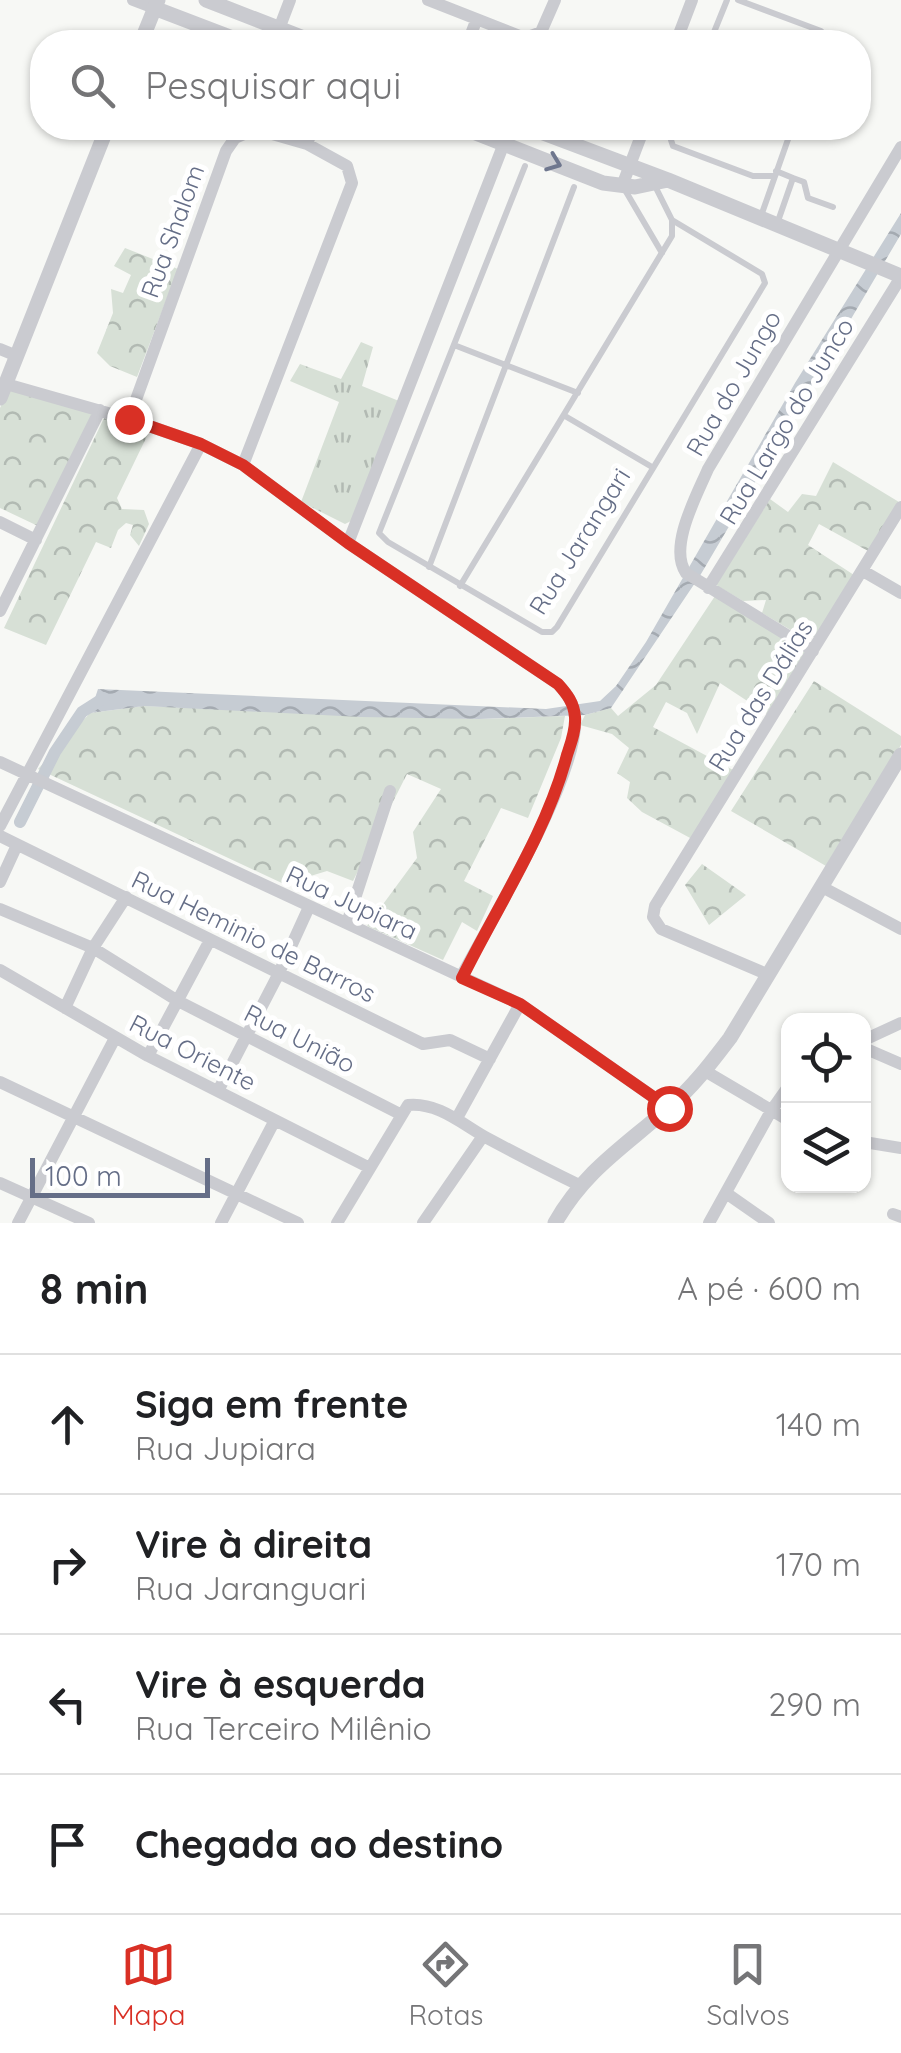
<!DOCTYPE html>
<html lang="pt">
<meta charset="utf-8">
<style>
:root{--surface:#fff;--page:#f2f2f2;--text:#202124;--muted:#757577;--line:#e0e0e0;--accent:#d93025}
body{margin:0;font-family:Quicksand,sans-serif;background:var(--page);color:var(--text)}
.controls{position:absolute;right:30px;bottom:30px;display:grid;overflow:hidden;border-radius:20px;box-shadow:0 2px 8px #0004}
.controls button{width:90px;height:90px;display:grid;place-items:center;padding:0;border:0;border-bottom:2px solid var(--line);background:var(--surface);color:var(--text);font:50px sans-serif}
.scale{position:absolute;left:30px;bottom:25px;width:180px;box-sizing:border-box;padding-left:10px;border:5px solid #656e87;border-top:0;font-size:28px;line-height:35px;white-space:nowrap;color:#656e87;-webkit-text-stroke:8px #fff;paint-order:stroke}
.stop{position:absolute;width:30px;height:30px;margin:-22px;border:8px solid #d93025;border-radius:50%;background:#fff}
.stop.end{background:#d93025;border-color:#fff;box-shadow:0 2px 10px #0008}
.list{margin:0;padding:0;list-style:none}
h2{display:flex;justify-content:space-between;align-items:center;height:130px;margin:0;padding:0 40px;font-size:42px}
h2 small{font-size:32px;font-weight:400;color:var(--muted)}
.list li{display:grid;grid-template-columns:65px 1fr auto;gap:30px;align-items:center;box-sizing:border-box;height:140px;padding:0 40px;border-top:2px solid var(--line)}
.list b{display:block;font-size:38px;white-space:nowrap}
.list p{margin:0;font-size:32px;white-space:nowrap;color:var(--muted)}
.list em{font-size:32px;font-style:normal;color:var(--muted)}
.icon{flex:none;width:55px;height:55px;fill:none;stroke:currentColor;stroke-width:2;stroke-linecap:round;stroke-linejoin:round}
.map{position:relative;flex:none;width:901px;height:1223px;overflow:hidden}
.search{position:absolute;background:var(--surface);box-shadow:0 2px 8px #0004;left:30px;right:30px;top:30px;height:110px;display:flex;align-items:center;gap:25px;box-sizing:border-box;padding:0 35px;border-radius:40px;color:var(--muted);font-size:38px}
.sheet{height:690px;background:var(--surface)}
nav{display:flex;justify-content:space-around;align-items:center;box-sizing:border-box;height:140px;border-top:2px solid var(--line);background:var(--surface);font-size:28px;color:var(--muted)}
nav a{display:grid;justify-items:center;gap:5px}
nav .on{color:var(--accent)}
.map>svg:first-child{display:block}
.grass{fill:url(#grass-tufts)}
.forest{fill:url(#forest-crowns)}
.water{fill:url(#water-waves)}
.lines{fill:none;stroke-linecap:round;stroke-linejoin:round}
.canal{stroke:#c6ccd3;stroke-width:12}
.service{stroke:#cacbd0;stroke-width:6}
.minor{stroke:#cacbd0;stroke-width:12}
.tertiary{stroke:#cacbd0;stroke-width:15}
.oneway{stroke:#6f778e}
.route{stroke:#d93025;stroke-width:12}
.labels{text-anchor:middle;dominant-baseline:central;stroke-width:10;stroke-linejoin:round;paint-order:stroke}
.street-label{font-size:25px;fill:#656e87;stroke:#fff}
</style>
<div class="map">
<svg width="901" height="1223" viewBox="0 0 901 1223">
<defs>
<pattern id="grass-tufts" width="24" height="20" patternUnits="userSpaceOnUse" patternTransform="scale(2.5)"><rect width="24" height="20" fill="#d7e0d6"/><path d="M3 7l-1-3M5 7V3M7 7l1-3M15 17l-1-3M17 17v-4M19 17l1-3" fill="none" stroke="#b2bab3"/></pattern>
<pattern id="forest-crowns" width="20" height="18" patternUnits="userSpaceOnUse" patternTransform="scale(2.5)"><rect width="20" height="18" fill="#d7e0d6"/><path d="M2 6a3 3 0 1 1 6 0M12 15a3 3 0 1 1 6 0" fill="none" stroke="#b2bab3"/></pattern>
<pattern id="water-waves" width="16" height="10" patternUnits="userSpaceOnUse" patternTransform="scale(2.5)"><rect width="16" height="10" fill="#c6ccd3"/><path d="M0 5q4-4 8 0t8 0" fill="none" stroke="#a4aab1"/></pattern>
</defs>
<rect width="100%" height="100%" fill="#f7f8f5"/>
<!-- grass -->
<path class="grass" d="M361,342l12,5 -11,39 37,15 -44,118 -10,5 -44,-22 38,-100 -49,-21 10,-17 41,15z"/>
<!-- forest -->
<path class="forest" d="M125,248l53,21 -41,108 -27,-11 -13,-13 16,-40 -2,-24 12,4 8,-18 -17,-9z
M9,388l86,25 -57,113 -38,-18v-100z
M104,418l45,14 -32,66 5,11 22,1 5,14 -10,22 -9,-11 3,-10 -7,-2 -8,7 -7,18 -15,-6 -50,103 -42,-17z
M833,462l66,40 -31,49 -49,-27 -11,21 46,30 -39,62 -21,-5 -32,-19 4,-13 -23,1 -27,-16 54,-86 18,13 14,-18 14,2z
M715,596l91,56 -39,62 -47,-31 -23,51 -10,-21 -21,-11 -13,25 80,43 -41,69 -50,-27 -15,-14 3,-16 -13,-9 12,-25 -17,-14 -32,-9 5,-10 26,-7 7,8 38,-31z
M814,681l87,55v9l-75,121 -95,-55z
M144,706l335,13 86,-3 -4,22 -33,80 -27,-10 -37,73 29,15 -16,35 -15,-9 -19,38 -76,-34 50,-68 -4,-26 28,-43 -34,-15 -54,107 -26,-10 -43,13 -246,-115 52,-56z
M702,864l44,31 -37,30 -24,-40z"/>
<!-- water -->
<path class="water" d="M901,213v21l-200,340 -90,134 -26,7 -106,4 -118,-2 -217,-11 -54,7 8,-24 448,20 54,-8 16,-15 30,-44 149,-259z"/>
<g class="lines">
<!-- canal -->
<path class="canal" d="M20,822l35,-70 27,-40 22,-14"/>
<!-- service -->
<path class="service" d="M738,0l83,31 4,6 -2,5
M710,42l17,-42
M676,128l-5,12 2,6 80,30h22
M525,166l-146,367 9,9 154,90h10l5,-5 208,-344 -3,-9 -90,-54
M776,171l17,7 -16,46
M793,178l11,4 4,16 25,9
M625,190l37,63
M761,216l31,-88
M454,345l124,48
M565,416l87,51
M429,567l145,-380
M460,586l212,-350v-16l-17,-34"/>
<!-- minor -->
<path class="minor" d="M133,0l21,8
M428,0l97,38 16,-6 14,-32
M274,42l16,-42
M468,42l8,-21
M676,42l16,-42
M307,144l6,-16
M622,186l22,-58
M0,349l17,7
M6,384l123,35 72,25 42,21 105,78 210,141c9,10 16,19 17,33 5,57 -85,205 -114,260
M129,419l97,-268 9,-13 20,-9 52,15 40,22 5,17 -109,282
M0,522l36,18
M348,543l162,-415
M863,571l38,22
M708,588l193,-311
M0,611l100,-201
M813,651l-127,-78c-18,-26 11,-78 22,-104l193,-322
M0,762l520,242 149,104
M0,826l201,-382
M0,836l423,208 27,-4 40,19
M0,882l17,-37
M822,887l79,42
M0,909l93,39 85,53 222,113
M347,923l43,-132
M0,970l148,86 220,111
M769,975l-108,-46 -8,-12 2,-11 246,-399
M65,1008l28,-60 33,-51
M864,1040l37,-17
M864,1048l37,16
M148,1056l62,-116
M705,1071l83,49
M0,1082l298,141
M218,1091l60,-116 31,-68
M457,1118l63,-114
M864,1142l37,6
M0,1183l89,40
M726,1193l43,30
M893,1214l8,3
M18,1223l97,-185
M221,1223l54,-103
M337,1223l71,-118c30,-3 54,19 79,33 30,16 61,32 92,47
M423,1223l60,-87
M709,1223l62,-112 17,-24"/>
<!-- tertiary -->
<path class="tertiary" d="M206,0l108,42
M154,8l89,34
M141,42l17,-42
M463,128l140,55 32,4 33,-7
M530,128l138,52 233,96
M0,398l107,-270
M555,1223c30,-53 69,-76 113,-115 24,-20 43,-45 62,-70l171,-283"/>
</g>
<!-- one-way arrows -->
<defs><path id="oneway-chevron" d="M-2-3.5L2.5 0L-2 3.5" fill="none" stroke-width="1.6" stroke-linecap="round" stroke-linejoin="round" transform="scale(2.5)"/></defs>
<use class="oneway" href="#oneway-chevron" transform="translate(554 163) rotate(21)"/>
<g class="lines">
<!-- route -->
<path class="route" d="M129,419l72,25 42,21 105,78 210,141c9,10 16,19 17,33 1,13 -4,26 -8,38 -21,79 -69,150 -105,223l58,26 149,104"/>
</g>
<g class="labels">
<!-- street labels -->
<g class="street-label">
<text transform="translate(172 231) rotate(-70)">Rua Shalom</text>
<text transform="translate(733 383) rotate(-60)">Rua do Jungo</text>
<text transform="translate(786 421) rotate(-59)">Rua Largo do Junco</text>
<text transform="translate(579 541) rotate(-58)">Rua Jarangari</text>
<text transform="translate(760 695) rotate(-58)">Rua das Dálias</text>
<text transform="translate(352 902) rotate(25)">Rua Jupiara</text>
<text transform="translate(254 936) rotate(26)">Rua Heminio de Barros</text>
<text transform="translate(300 1038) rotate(27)">Rua União</text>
<text transform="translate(193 1052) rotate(27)">Rua Oriente</text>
</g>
</g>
</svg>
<div class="controls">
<button><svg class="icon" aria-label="locate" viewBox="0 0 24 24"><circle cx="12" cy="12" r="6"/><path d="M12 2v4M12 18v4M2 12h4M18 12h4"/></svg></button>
<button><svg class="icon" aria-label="layers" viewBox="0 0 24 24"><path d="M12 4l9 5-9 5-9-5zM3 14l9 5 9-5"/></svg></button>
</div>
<div class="scale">100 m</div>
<div class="stop" style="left:669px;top:1108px"></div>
<div class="stop end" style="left:129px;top:419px"></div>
<div class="search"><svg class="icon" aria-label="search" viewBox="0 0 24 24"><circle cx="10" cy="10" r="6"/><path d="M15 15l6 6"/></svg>Pesquisar aqui</div>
</div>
<section class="sheet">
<h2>8 min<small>A pé · 600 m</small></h2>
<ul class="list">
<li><svg class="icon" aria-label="ahead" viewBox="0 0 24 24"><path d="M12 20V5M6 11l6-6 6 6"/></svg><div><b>Siga em frente</b><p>Rua Jupiara</p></div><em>140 m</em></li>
<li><svg class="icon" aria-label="right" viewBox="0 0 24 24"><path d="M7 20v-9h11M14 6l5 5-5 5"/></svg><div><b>Vire à direita</b><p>Rua Jaranguari</p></div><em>170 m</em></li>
<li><svg class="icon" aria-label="left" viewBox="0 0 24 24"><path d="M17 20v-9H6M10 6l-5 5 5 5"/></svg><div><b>Vire à esquerda</b><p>Rua Terceiro Milênio</p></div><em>290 m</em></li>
<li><svg class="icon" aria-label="arrive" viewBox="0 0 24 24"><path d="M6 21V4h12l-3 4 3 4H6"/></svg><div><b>Chegada ao destino</b></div></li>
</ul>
</section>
<nav>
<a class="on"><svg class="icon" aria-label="map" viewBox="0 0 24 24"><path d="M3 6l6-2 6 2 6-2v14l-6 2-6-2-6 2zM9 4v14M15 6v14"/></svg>Mapa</a>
<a><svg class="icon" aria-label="directions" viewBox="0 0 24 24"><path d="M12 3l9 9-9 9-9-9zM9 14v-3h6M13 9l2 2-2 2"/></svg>Rotas</a>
<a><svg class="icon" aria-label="saved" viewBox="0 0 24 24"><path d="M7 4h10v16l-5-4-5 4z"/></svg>Salvos</a>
</nav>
